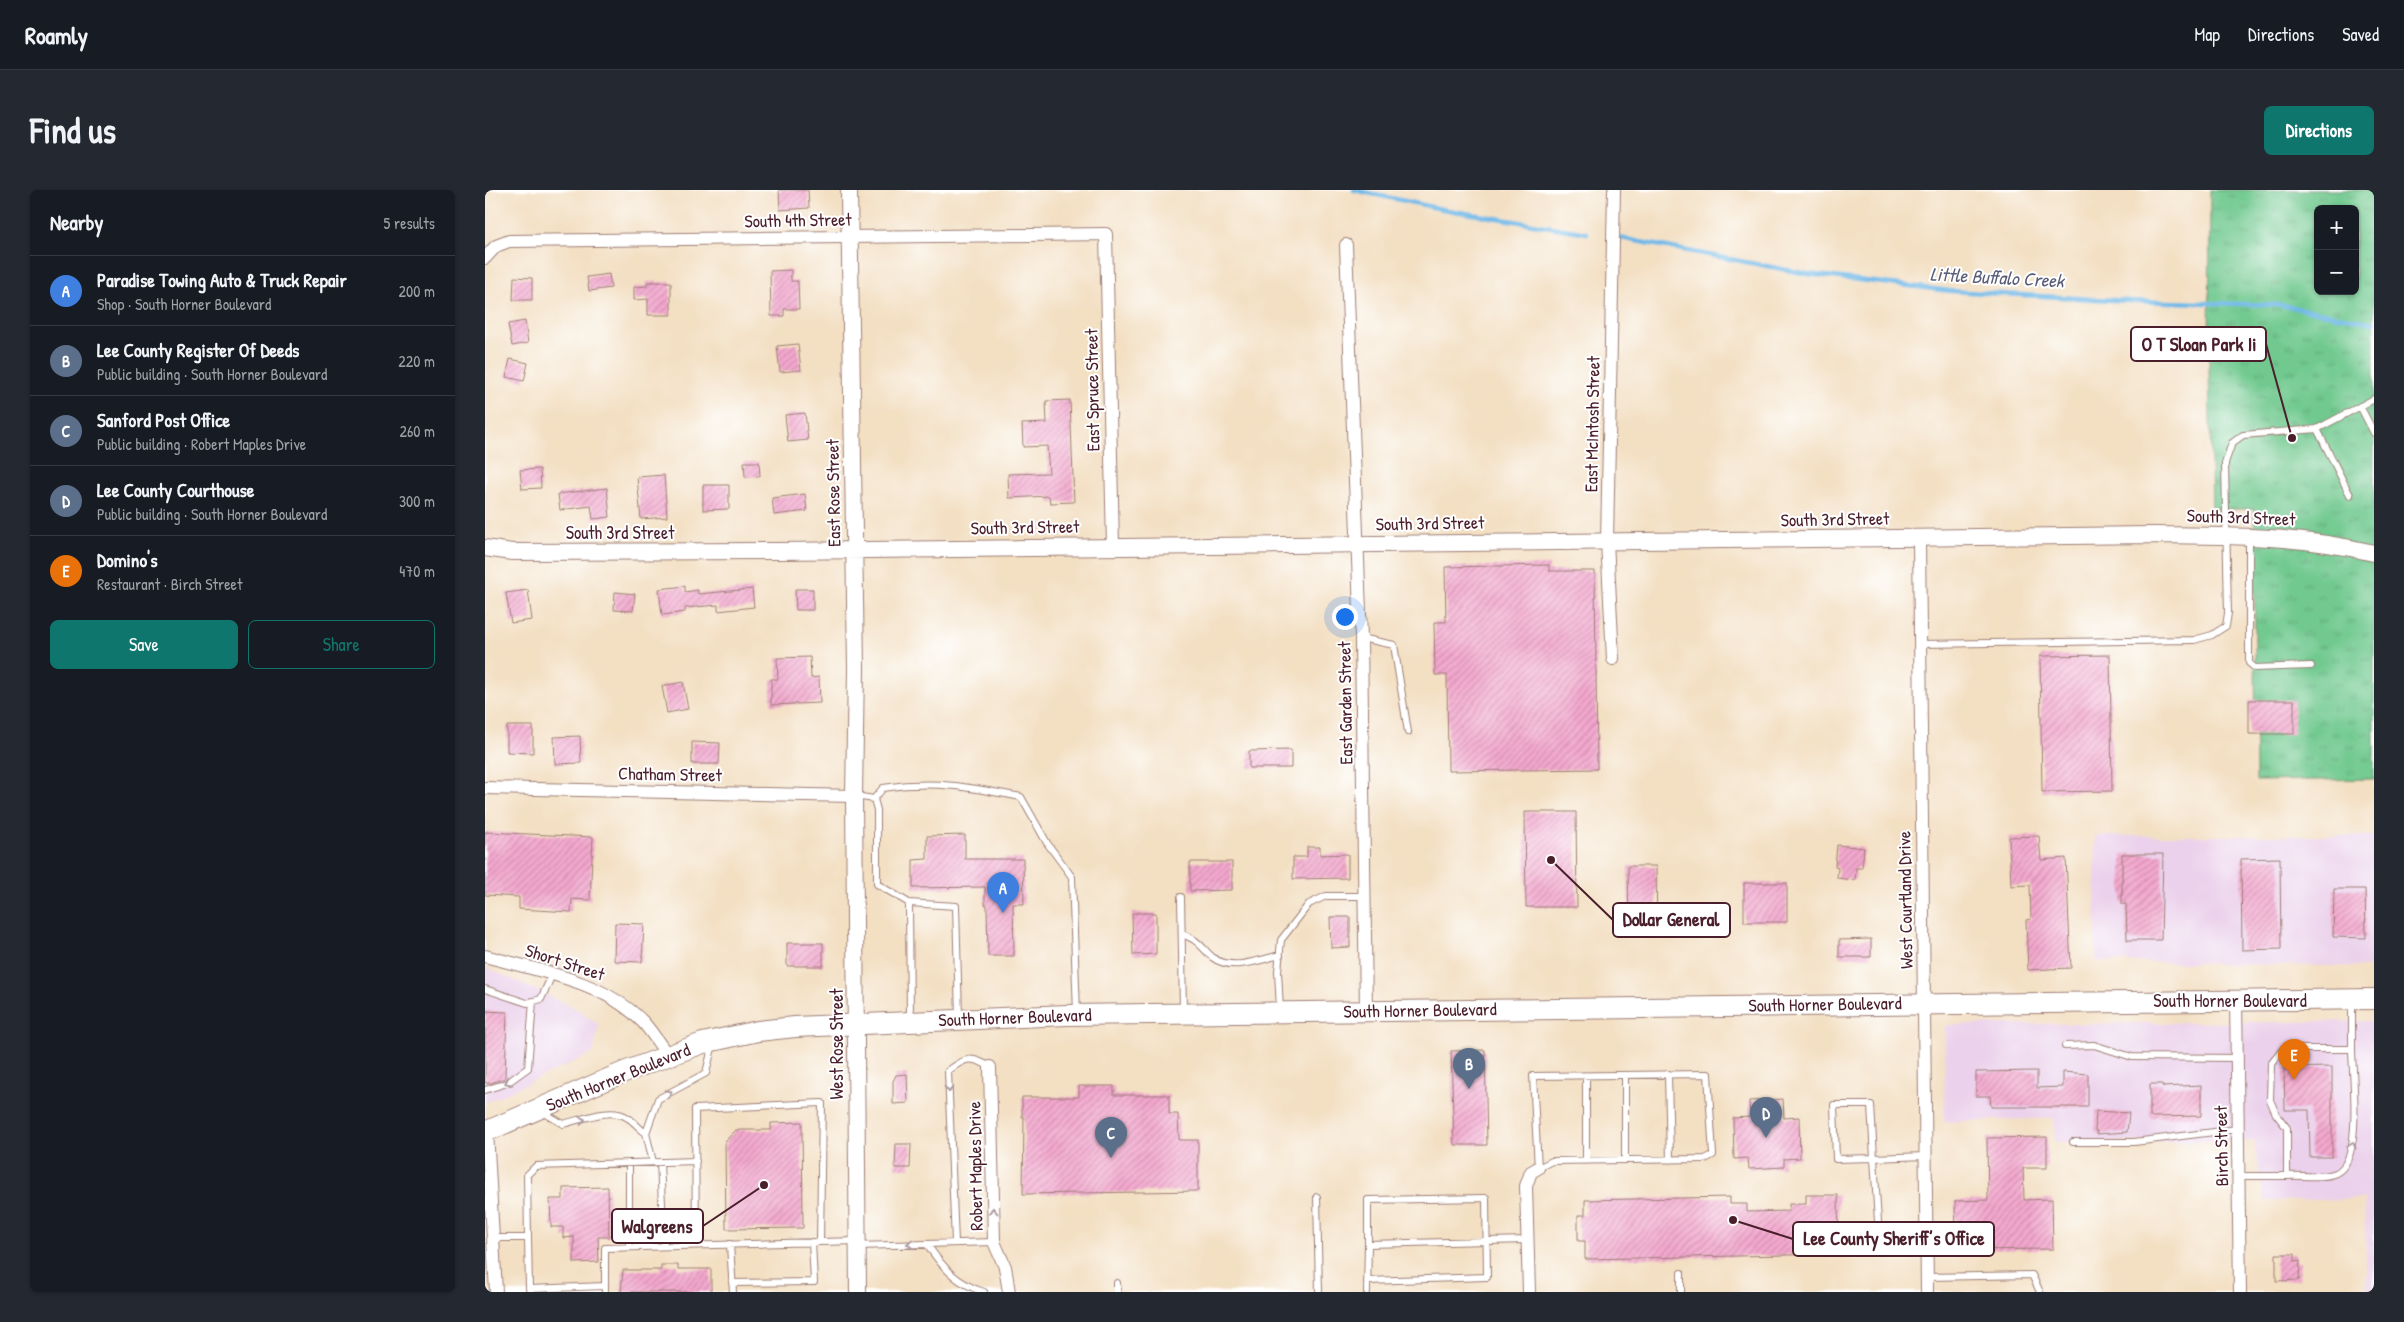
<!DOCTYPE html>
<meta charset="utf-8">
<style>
:root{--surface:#171b24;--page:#242831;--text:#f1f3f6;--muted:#9ea1a6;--line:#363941;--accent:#0f766e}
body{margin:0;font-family:"Patrick Hand",sans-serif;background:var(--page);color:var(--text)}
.controls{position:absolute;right:15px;top:15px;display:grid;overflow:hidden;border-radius:8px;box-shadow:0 1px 4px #0004}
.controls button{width:45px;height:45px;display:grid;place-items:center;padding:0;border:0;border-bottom:1px solid var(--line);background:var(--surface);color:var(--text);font:25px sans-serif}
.you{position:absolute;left:859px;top:426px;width:18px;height:18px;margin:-12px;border:4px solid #fff;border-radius:50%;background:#1a73e8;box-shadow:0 0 0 8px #1a73e833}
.badge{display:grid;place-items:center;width:32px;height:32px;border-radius:50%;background:var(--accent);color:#fff;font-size:16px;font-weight:700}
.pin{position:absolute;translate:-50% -41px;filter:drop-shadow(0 1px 2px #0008)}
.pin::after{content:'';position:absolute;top:26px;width:18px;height:15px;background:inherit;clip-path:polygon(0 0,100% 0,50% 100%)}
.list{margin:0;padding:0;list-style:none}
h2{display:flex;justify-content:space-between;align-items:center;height:65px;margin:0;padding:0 20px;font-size:21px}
h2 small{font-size:16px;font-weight:400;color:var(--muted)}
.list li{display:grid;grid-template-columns:32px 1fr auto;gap:15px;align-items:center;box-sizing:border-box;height:70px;padding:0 20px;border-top:1px solid var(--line)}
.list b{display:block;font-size:19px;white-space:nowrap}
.list p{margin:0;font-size:16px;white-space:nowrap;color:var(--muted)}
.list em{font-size:16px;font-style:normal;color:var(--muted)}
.actions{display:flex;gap:10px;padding:15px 20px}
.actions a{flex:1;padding:11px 0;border:1px solid var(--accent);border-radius:8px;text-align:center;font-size:18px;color:var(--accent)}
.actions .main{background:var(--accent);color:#fff}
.map{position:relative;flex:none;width:1889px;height:1102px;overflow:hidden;border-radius:8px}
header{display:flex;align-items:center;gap:30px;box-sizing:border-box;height:70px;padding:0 25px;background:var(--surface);border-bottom:1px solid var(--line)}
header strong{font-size:24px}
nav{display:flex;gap:28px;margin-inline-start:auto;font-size:18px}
.intro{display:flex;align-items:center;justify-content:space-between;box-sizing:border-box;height:120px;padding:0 30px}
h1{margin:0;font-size:35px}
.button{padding:12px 22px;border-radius:8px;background:var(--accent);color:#fff;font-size:18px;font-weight:700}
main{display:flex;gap:30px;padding:0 30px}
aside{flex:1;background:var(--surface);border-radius:8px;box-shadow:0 1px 4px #0004}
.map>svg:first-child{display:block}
.built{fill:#ebd1eb}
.park{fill:url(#park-tufts);stroke:#5e745d;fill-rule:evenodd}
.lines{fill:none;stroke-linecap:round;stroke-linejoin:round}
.stream{stroke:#6eb8e7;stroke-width:4.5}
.building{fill:url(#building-hatch)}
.service-casing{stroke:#9e7f76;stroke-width:8}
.minor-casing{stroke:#9e7f76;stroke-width:14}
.tertiary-casing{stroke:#9e7f76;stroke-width:18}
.primary-casing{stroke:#9e7f76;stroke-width:22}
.service{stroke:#fff;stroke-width:6}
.minor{stroke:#fff;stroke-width:12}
.tertiary{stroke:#fff;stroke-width:16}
.primary{stroke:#fff;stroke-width:20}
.oneway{stroke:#ae9aa0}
.labels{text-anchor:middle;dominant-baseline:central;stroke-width:4;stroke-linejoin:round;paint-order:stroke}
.street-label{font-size:18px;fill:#4a1f2b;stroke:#fff}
.water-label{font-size:19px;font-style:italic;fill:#585c76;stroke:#fff}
.leader{fill:none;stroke:#4a1f2b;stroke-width:2}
.callout-dot{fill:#4a1f2b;stroke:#fff;stroke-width:2}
.callout{fill:#fff;stroke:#4a1f2b;stroke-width:2}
.callout-label{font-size:19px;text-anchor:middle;font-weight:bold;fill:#4a1f2b}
</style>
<header>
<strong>Roamly</strong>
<nav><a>Map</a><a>Directions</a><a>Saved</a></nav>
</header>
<div class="intro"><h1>Find us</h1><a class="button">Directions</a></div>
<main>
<aside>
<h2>Nearby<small>5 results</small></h2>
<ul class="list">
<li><span class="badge" style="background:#3f7fe0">A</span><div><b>Paradise Towing Auto &amp; Truck Repair</b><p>Shop · South Horner Boulevard</p></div><em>200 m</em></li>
<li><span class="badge" style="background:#5c6f8a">B</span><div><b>Lee County Register Of Deeds</b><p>Public building · South Horner Boulevard</p></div><em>220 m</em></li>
<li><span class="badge" style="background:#5c6f8a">C</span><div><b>Sanford Post Office</b><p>Public building · Robert Maples Drive</p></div><em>260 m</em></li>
<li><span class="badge" style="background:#5c6f8a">D</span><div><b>Lee County Courthouse</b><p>Public building · South Horner Boulevard</p></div><em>300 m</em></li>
<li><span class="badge" style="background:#e8710a">E</span><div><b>Domino's</b><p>Restaurant · Birch Street</p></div><em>470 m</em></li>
</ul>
<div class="actions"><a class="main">Save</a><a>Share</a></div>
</aside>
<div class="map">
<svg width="1889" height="1102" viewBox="0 0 1889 1102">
<defs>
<pattern id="park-tufts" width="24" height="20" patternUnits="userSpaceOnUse" patternTransform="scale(1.25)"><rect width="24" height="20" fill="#71c98f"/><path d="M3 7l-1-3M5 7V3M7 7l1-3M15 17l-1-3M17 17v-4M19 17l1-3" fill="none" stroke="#63ac7c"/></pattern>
<pattern id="building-hatch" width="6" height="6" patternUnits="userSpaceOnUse" patternTransform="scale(1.25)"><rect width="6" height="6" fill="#f4a9cf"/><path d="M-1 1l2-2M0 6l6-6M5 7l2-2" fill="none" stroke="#c889a8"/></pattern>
</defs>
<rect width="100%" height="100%" fill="#fff"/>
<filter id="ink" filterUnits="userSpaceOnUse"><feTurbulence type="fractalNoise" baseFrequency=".02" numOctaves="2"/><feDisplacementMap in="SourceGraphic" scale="10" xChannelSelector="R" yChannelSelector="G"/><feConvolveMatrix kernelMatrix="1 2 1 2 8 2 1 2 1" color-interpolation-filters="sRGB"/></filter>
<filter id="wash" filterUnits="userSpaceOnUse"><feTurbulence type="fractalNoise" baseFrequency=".0096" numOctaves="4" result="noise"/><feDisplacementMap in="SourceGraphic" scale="20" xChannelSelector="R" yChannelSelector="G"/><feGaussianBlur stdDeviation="1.12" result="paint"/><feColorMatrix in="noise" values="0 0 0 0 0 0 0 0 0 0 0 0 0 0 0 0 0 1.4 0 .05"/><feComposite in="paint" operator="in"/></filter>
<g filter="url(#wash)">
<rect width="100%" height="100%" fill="#f3dfc2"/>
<!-- built -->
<path class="built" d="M1610,646h279v131l-278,-6z
M0,777l88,40 26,18 -6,28 -108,50z
M1889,831v267h-7l-3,-89 -100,2 -10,-60 -199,1 -1,-24 -110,4 1,-97z"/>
<!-- park -->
<path class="park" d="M1725,0h164v589l-118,2 -2,-272h-42l-3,-140zM1833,19h37v82h-37z"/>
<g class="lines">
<!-- stream -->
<path class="stream" d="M869,0l88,19 145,24
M1135,48l188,36 142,17 180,10 151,4 93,18"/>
</g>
<g id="blocks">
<!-- building -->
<path class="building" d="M294,0h29l1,18 -29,2z
M306,80v11h7l1,28h-15v7h-13l-1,-45z
M124,84l2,14 -22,3 -2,-14z
M29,87l18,1v22h-19z
M162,92h24v33h-23v-16l-14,1v-13l13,-1z
M40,131l3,22 -16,3 -4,-22z
M313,154l3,26 -21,2 -3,-26z
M25,169l18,4 -4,18 -18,-4z
M585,210l4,102 -24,1 -1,-7 -40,2 -1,-24 41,-1 -2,-27 -24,1 -1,-23 25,-1 -1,-22z
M320,223l3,27 -20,2 -3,-27z
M259,272h15l1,14 -15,1z
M55,279l1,19 -19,1 -2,-19z
M179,285l3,42 -26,2 -4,-42z
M218,295h26v24l-26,1z
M122,298l3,29 -17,2 -2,-13 -31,4 -2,-16z
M320,304l2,17 -33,4 -2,-17z
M1064,375v6h46l2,198 -149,2 -1,-96h-12l-1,-53h12l-1,-55z
M200,396v6l13,-2v4l54,-5 2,18 -36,4v-6l-33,3v4l-23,3 -3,-26z
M310,399h18v21h-17z
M43,400l4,30 -21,3 -5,-30z
M130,402l20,2 -2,17 -19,-1z
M1625,465l2,136 -70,1 -2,-136z
M325,467l1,21 8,-1 1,26 -49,2v-26h7l-1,-21z
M198,492l5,27 -21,4 -5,-27z
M1764,510h45v34h-45z
M22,536h26v27l-26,-1z
M95,546l1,27 -26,1 -1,-27z
M207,552l28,1 -1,21h-27z
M806,560v18h-42v-17z
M1040,622h51l1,95h-51z
M0,642l108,5 -3,63 -18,-1 -1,13 -52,-3v-12l-34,-2z
M480,645v24h58l1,45h-11l1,52h-26l-1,-51h-2v-18l-72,1v-28l14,-1v-23z
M1554,646l2,24 25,-2 5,110 -43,2 -2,-50 5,-1 -1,-34 -19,1 -2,-49z
M1352,655l27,3 -2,20h-6l-1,12 -18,-2 1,-10 -3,-1z
M822,657h13v8l28,-1v24l-55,1v-22h14z
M1637,664h41l-2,86h-34l-1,-36h-4z
M1795,668l1,91 -39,1 -1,-91z
M705,672h42v28l-42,1z
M1143,676h28l1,62h-28z
M1259,693h43v39h-43z
M1849,699h31l1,49 -33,-1z
M647,723h24v41l-23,1z
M845,727h20v30l-19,1z
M130,733l29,1 -2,38 -28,-1z
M1386,749v18h-32v-17z
M302,753h36v23h-36z
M0,821l22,1 -2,66 -14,5h-6z
M1000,860l2,95h-33l-3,-94z
M1847,877v90h-22l-1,-47h-24l-1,-42z
M1552,881v17l26,-1v-15l25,2v33h-97l-1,-11h-14v-24z
M422,884l1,29 -15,1v-23l3,-6z
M1665,894h12l1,3 38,-2v31l-51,1z
M594,896h35v9h55v19h9l1,26h19v51l-175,3 1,-77h-2v-20h57z
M1298,909l1,19 15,-1 1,41 -16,1v8l-35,2 -1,-11 -14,1 -1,-41 17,-1 -1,-16z
M1611,921l33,2 -2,19 -30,2v-3h-2z
M317,932l1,106 -77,1 -1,-88 11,-11h35v-7z
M1562,947v31h-24l1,32 28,-1 1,50 -97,1 -1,-49 33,-1 -1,-62z
M411,954h15l-1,24h-15z
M123,997l1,50h-11l1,25 -25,1v-26l-11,1v-11h-12l-1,-28h13v-11z
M1321,1005h32l1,59 -254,5v-18h-7v-26h7v-15l145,-3v7h17v8l42,-1v-7h17z
M1791,1064h19v8l5,-1 -1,19 -23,1z
M176,1075h17v4h33v23h-90l2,-22h38z"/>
</g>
</g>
<g filter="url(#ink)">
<use href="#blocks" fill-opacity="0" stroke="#9e7f76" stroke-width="1"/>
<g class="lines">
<!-- service casing -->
<g class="service-casing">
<path id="service" d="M1875,216l14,27
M1832,239l33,66
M1764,349v124l6,5 56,-2
M876,448l33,7 14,87
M1435,454l274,-4 18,-5 14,-9 2,-13 -3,-150 7,-20 11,-8 74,-6 57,-30
M370,606l19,3
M696,707l2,115
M424,713l-32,-19v-74l-3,-11 9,-11c52,-8 87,-1 138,9l26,46 25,34 5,136
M697,744c18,7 17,11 30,23 19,15 48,3 68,-2
M0,799l42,14 14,-4 11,-24
M795,820l-2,-39 3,-31 28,-36 17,-8h40
M425,829l-1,-116 47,3 3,112
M1580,856l29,-1 38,12 105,1
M1183,884l2,86
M1223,884l5,81 -8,4 -153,2 -14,7 -5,-92z
M1140,885v85
M0,900l22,-7 21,-15 5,-67
M1349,915h37l3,53 -38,1z
M56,921l22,13c18,-4 48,-18 65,-6 7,4 11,11 18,15
M1588,952h61l104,-13
M1101,971v-85
M168,972l-7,-29 12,-34 48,-26 7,-29
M175,972l4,84
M1753,986h49v-48l-11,-14 -6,-14 1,-36 12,-15h69v-46
M1802,986c14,-1 36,3 49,-3 28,-13 16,-98 16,-124
M832,1007l2,95
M8,1048h35l-1,-63 9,-9 160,-5
M43,1048l1,51 76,-3v6
M1394,1048l-5,-80 51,-2
M470,1053l-7,-172c17,-13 23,-16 42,-4
M245,1054l3,48
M442,1054c15,23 30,40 57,48
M211,1055l-1,-136 127,-6 -2,139
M373,1056l136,-4
M144,1057v-84
M1196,1083v19
M1442,1087l105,-2 8,17
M882,1091l120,-4 -1,-79 -118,2v44
M247,1093l82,-1 -2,-40
M632,1093v9
M120,1096v-38l253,-7
M882,1102l1,-48 160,-4"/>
</g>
<!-- minor casing -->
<g class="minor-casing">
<path id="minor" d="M861,55l15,393 5,372
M0,68l11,-12 13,-5 597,-7 7,312
M1434,348l8,754
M1128,469l-6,-118 7,-351
M0,598l369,8
M0,766c54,15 117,24 158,66 9,10 17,23 25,34
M1751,809l4,293
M505,877l4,175 11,25 4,25
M2,941l9,161
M1044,1102l-3,-106 5,-14 7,-4"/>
</g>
<!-- tertiary casing -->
<g class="tertiary-casing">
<path id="tertiary" d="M364,0l7,478 -2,128 4,496
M0,358l27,4 266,-1 1376,-16c74,1 147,0 220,18"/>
</g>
<!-- primary casing -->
<g class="primary-casing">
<path id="primary" d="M0,942l139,-60 79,-29 55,-12 37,-4 272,-12 1307,-16"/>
</g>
<!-- service -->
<use href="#service" class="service"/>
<!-- minor -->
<use href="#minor" class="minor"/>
<!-- tertiary -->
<use href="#tertiary" class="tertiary"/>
<!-- primary -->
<use href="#primary" class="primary"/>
</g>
<!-- one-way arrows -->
<defs><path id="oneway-chevron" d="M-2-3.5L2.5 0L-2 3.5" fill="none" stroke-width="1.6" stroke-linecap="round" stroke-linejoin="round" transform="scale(1.25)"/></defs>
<g class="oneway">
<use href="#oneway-chevron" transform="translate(23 892) rotate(154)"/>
<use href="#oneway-chevron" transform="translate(464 899) rotate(88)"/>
<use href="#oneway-chevron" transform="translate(184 903) rotate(-27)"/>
<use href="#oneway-chevron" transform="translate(97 930) rotate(-13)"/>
<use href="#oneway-chevron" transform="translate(1867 955) rotate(-77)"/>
<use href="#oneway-chevron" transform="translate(508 1021) rotate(-91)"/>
<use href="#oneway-chevron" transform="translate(425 1054) rotate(178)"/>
</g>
</g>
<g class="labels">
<!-- street labels -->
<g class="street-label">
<text transform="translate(313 30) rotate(-1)">South 4th Street</text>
<text transform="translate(607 200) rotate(-91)">East Spruce Street</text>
<text transform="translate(1107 234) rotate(-89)">East McIntosh Street</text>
<text transform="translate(348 303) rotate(-91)">East Rose Street</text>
<text transform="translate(1756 327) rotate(2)">South 3rd Street</text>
<text transform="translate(1350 329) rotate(-1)">South 3rd Street</text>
<text transform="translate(945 333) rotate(-1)">South 3rd Street</text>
<text transform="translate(540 337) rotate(-1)">South 3rd Street</text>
<text x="135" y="342">South 3rd Street</text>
<text transform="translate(860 513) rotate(-91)">East Garden Street</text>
<text transform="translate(185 584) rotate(1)">Chatham Street</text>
<text transform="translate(1420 710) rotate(-91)">West Courtland Drive</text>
<text transform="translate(80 772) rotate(18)">Short Street</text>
<text x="1745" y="810">South Horner Boulevard</text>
<text transform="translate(1340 814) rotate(-1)">South Horner Boulevard</text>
<text transform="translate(935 820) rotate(-1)">South Horner Boulevard</text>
<text transform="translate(530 827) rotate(-2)">South Horner Boulevard</text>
<text transform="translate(351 854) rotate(-90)">West Rose Street</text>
<text transform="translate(133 887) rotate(-22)">South Horner Boulevard</text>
<text transform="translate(1736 956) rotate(-91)">Birch Street</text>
<text transform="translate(490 976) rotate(-91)">Robert Maples Drive</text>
</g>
<!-- water labels -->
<g class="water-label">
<text transform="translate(1512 87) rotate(3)">Little Buffalo Creek</text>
</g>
</g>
<!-- callouts -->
<path class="leader" d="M1807 248L1781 154M1066 670L1128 730M279 995L218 1036M1248 1030L1308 1049"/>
<g class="callout-dot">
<circle cx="1807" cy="248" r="5"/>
<circle cx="1066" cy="670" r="5"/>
<circle cx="279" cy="995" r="5"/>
<circle cx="1248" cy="1030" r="5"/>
</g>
<g class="callout">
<rect x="1646" y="137" width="135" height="34" rx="5"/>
<rect x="1128" y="713" width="117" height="34" rx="5"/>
<rect x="127" y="1019" width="91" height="34" rx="5"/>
<rect x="1308" y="1032" width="201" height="34" rx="5"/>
</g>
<g class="callout-label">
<text x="1714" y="161">O T Sloan Park Ii</text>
<text x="1186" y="736">Dollar General</text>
<text x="172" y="1043">Walgreens</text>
<text x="1409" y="1055">Lee County Sheriff’s Office</text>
</g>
</svg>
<div class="controls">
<button>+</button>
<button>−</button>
</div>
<div class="you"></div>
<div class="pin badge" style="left:518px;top:723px;background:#3f7fe0">A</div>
<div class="pin badge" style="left:984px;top:899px;background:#5c6f8a">B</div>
<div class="pin badge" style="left:626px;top:968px;background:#5c6f8a">C</div>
<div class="pin badge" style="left:1281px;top:948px;background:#5c6f8a">D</div>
<div class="pin badge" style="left:1809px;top:890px;background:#e8710a">E</div>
</div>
</main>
